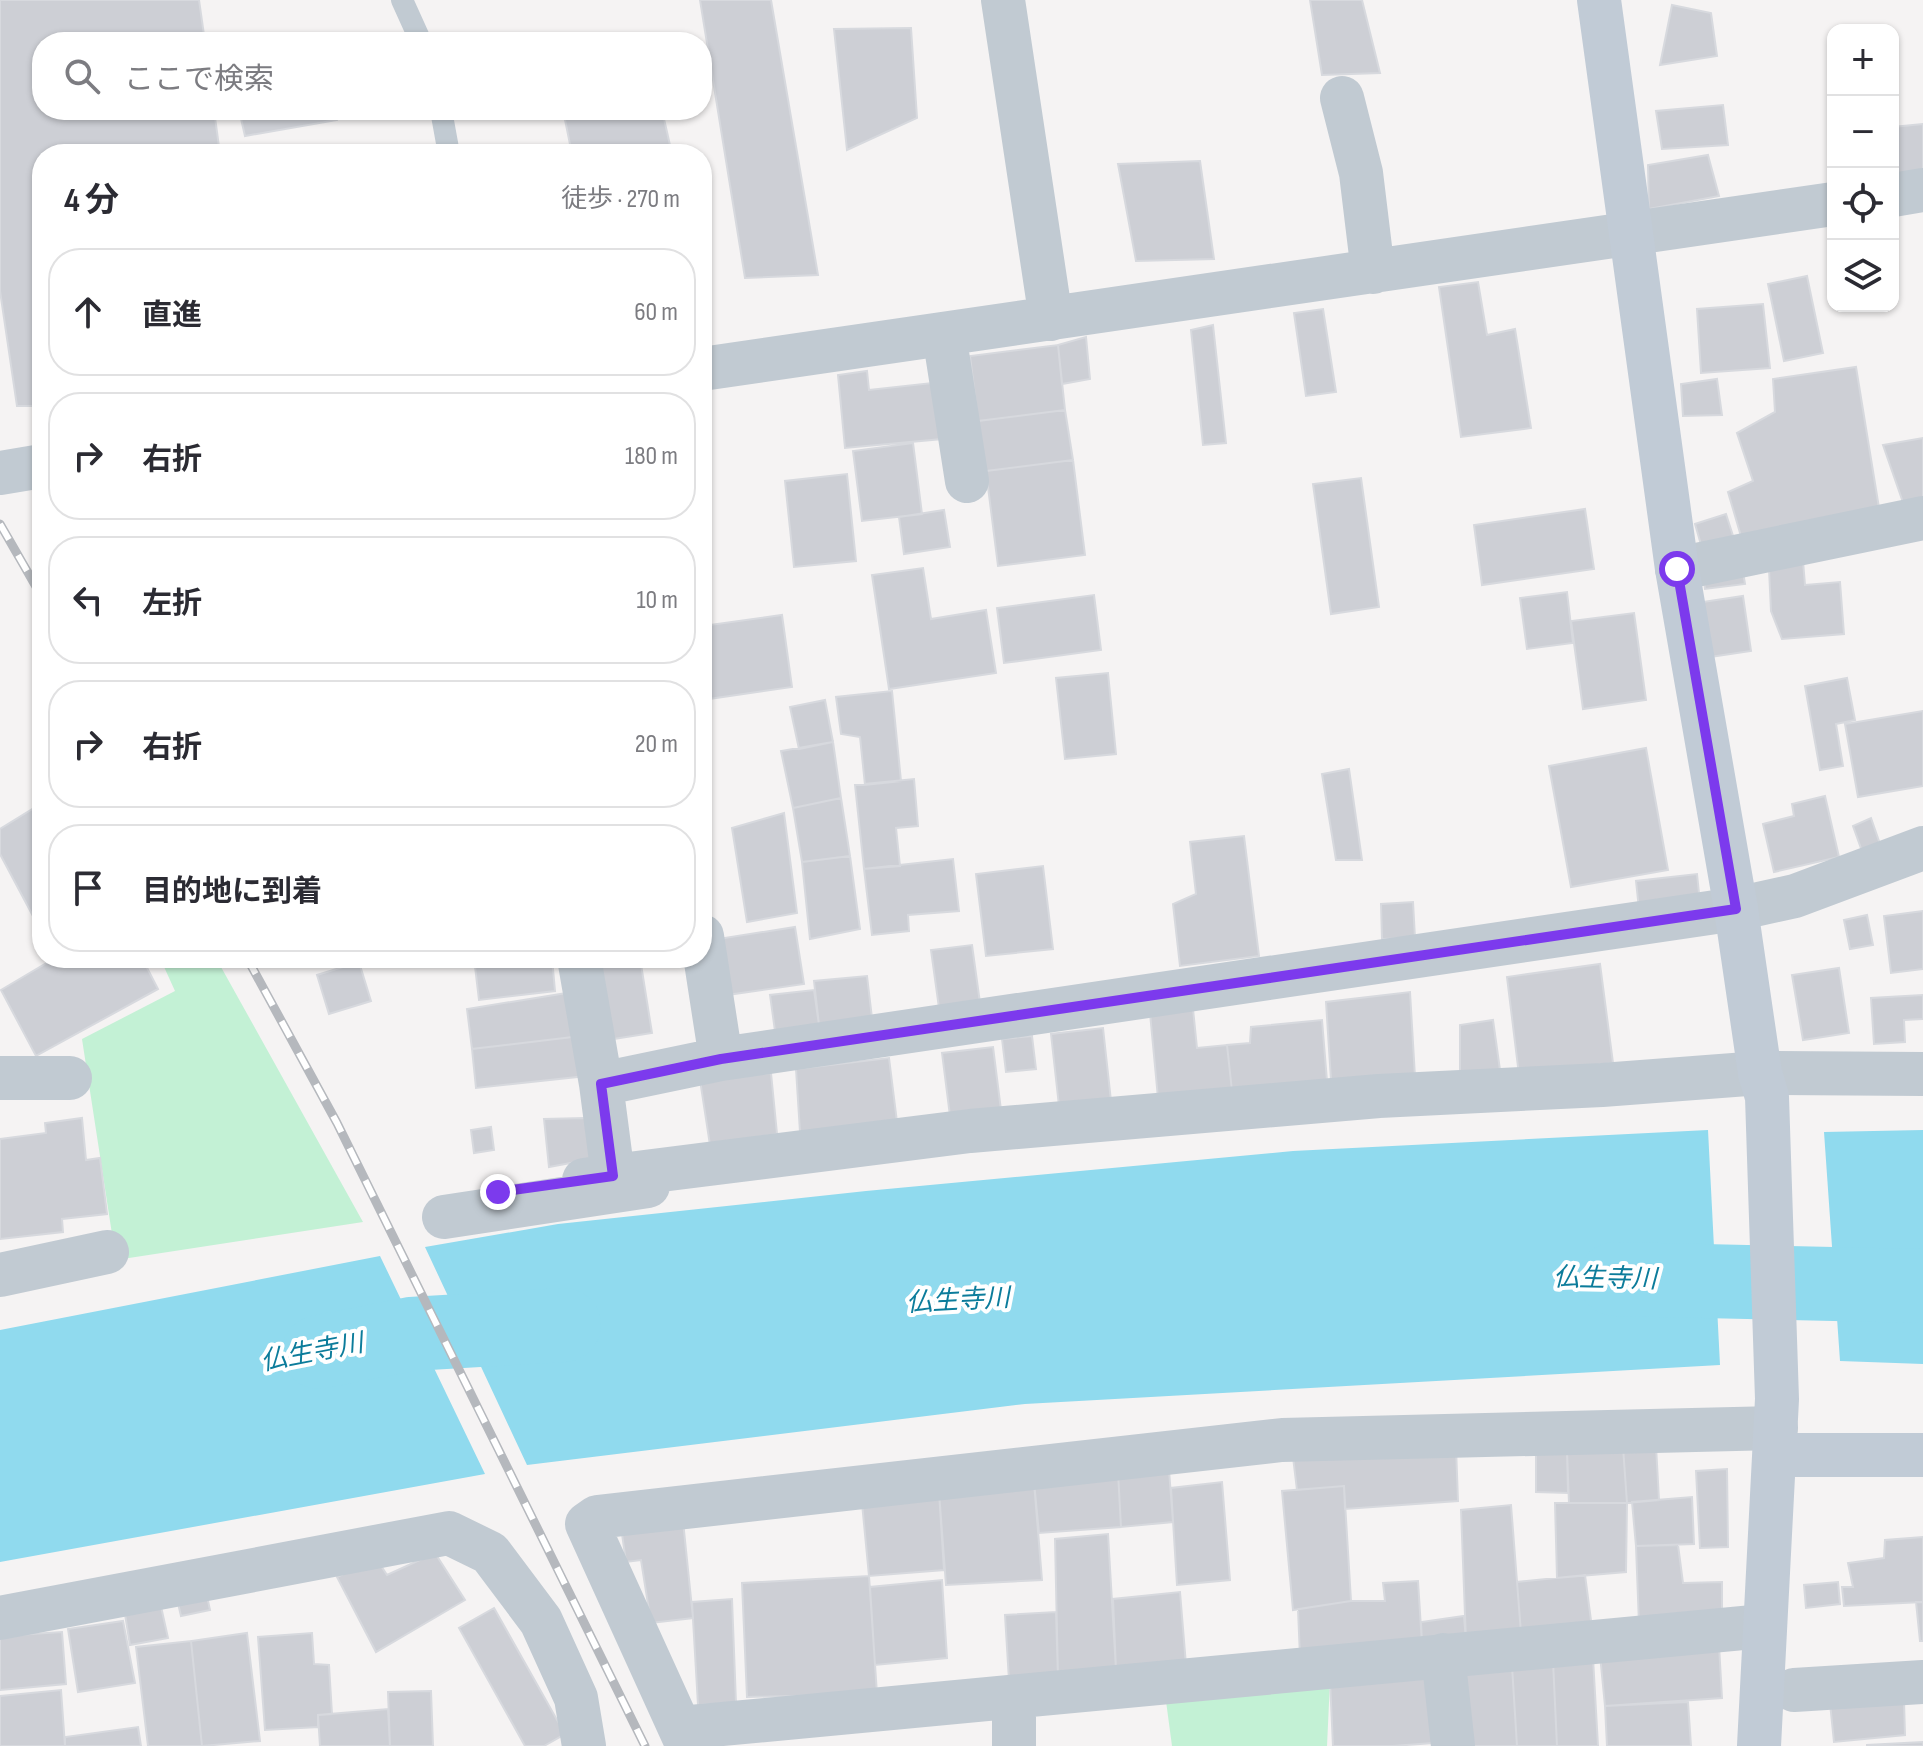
<!DOCTYPE html>
<html lang="ja">
<meta charset="utf-8">
<style>
:root{--surface:#fff;--page:#f7f7f7;--text:#2b2b33;--muted:#7c7c81;--line:#e1e1e2}
body{margin:0;font-family:"Sofia Sans Condensed","Noto Sans JP",sans-serif;background:var(--page);color:var(--text)}
.controls{position:absolute;right:24px;top:24px;display:grid;overflow:hidden;border-radius:16px;box-shadow:0 2px 6px #0004}
.controls button{width:72px;height:72px;display:grid;place-items:center;padding:0;border:0;border-bottom:2px solid var(--line);background:var(--surface);color:var(--text);font:40px sans-serif}
.stop{position:absolute;width:24px;height:24px;margin:-18px;border:6px solid #7c3aed;border-radius:50%;background:#fff}
.stop.end{background:#7c3aed;border-color:#fff;box-shadow:0 2px 8px #0008}
.list{margin:0;padding:0;list-style:none}
h2{display:flex;justify-content:space-between;align-items:center;height:104px;margin:0;padding:0 32px;font-size:34px}
h2 small{font-size:26px;font-weight:400;color:var(--muted)}
.list li{display:grid;grid-template-columns:52px 1fr auto;gap:24px;align-items:center;box-sizing:border-box;height:128px;margin:0 16px 16px;padding:0 16px;border:2px solid var(--line);border-radius:32px}
.list b{display:block;font-size:30px;white-space:nowrap}
.list em{font-size:26px;font-style:normal;color:var(--muted)}
.icon{flex:none;width:44px;height:44px;fill:none;stroke:currentColor;stroke-width:2;stroke-linecap:round;stroke-linejoin:round}
.map{position:relative;flex:none;width:1923px;height:1746px;overflow:hidden}
.search{position:absolute;background:var(--surface);box-shadow:0 2px 6px #0004;left:32px;top:32px;width:680px;height:88px;display:flex;align-items:center;gap:20px;box-sizing:border-box;padding:0 28px;border-radius:32px;color:var(--muted);font-size:30px}
.panel{position:absolute;background:var(--surface);box-shadow:0 2px 6px #0004;left:32px;top:144px;width:680px;height:824px;border-radius:32px}
.map>svg:first-child{display:block}
.green{fill:#c3f1d5}
.water{fill:#90daee}
.lines{fill:none;stroke-linecap:round;stroke-linejoin:round}
.river{stroke:#90daee;stroke-width:74}
.building{fill:#cdcfd5;stroke:#d7d9de;stroke-width:2}
.lane{stroke:#c1cad2;stroke-width:22}
.street{stroke:#c1cad2;stroke-width:44}
.secondary{stroke:#c1cbd6;stroke-width:44}
.rail-casing{stroke:#b5b8bd;stroke-width:9}
.rail{stroke:#fff;stroke-width:6;stroke-dasharray:18;stroke-linecap:butt}
.route{stroke:#7c3aed;stroke-width:10}
.labels{text-anchor:middle;dominant-baseline:central;stroke-width:8;stroke-linejoin:round;paint-order:stroke}
.water-label{font-size:26px;font-style:italic;fill:#0c7c9b;stroke:#fff}
</style>
<div class="map">
<svg width="1923" height="1746" viewBox="0 0 1923 1746">
<rect width="100%" height="100%" fill="#f5f3f3"/>
<!-- green -->
<path class="green" d="M160,958h56l147,264 -247,38 -34,-221 93,-48z
M1330,1681l-3,65h-155l-6,-45z"/>
<!-- water -->
<path class="water" d="M1708,1130l12,235 -695,39 -498,61 -102,-218 133,-23 308,-33 427,-40z
M1923,1130v234l-83,-3 -16,-229z
M380,1256l105,218 -485,88v-232z"/>
<g class="lines">
<!-- river -->
<path class="river" d="M1615,1279l308,7
M319,1352l92,-18 153,-9"/>
</g>
<!-- building -->
<path class="building" d="M0,0h199l6,42h-163v68h172l6,44h-178v252h-25l-17,-115z
M700,0h71l47,275 -73,3z
M1310,0h52l18,73 -58,2z
M1672,5l39,8 6,43 -57,9z
M911,28l6,90 -70,32 -13,-121z
M646,36l1,6h-39z
M1723,105l5,40 -66,4 -6,-38z
M239,110h97l1,10 -92,16z
M563,110h99l10,44h-100z
M1923,124v48l-28,3 -2,-48z
M368,146l2,8h-39z
M1708,155l11,41 -70,13 -1,-44z
M1200,161l14,98 -78,2 -18,-97z
M1807,276l16,77 -39,8 -16,-77z
M1478,282l9,53 28,-6 16,99 -70,9 -22,-150z
M1763,304l7,64 -69,5 -4,-64z
M1323,309l13,83 -30,4 -12,-83z
M1213,325l13,118 -23,2 -12,-115z
M1086,337l4,42 -28,5 -4,-39z
M1058,345l7,65 -87,11 -8,-65z
M1856,367l24,147 -137,29 -15,-51 25,-11 -16,-48 38,-21 -2,-33z
M867,371l2,19 63,-7 10,56 -97,9 -7,-73z
M1717,379l5,36 -39,1 -2,-32z
M1065,410l8,50 -87,11 -8,-50z
M1923,438v70l-17,3 -23,-66z
M913,443l9,71 -60,7 -9,-70z
M1073,460l12,95 -87,11 -12,-95z
M847,474l9,87 -62,6 -9,-86z
M1361,478l18,129 -48,7 -18,-130z
M1585,509l9,60 -112,16 -8,-60z
M944,510l6,37 -46,7 -5,-37z
M1726,514l10,31 -32,10 -9,-31z
M1803,561l2,24 35,-3 4,52 -62,5 -11,-28 -2,-42z
M1742,566l3,18 -40,5 -2,-18z
M923,568l8,51 55,-9 10,63 -107,16 -17,-114z
M702,579l5,36 -5,1z
M1567,592l6,51 -46,6 -7,-51z
M1094,595l7,55 -97,13 -7,-55z
M1743,596l8,55 -48,7 -7,-55z
M1634,613l12,87 -63,9 -12,-88z
M782,615l10,72 -90,13v-74z
M1108,673l8,81 -51,5 -9,-81z
M1847,678l8,42 -19,4 7,42 -23,4 -15,-84z
M892,691l9,90 -36,4 -5,-48 -19,-3 -5,-37z
M825,700l8,42 -34,7 -9,-42z
M1923,711v75l-65,11 -13,-73z
M833,742l8,56 -48,10 -12,-57z
M1646,748l22,122 -97,17 -22,-121z
M1349,769l13,91h-26l-14,-86z
M914,779l4,47 -22,2 4,38 -36,3 -9,-84z
M1825,796l14,61 -65,15 -11,-48 31,-8 -2,-12z
M841,798l9,58 -48,6 -9,-54z
M42,803v130l-42,-79v-25z
M784,813l13,100 -50,9 -15,-94z
M1871,818l10,29 -18,7 -10,-28z
M1244,836l15,120 -79,10 -7,-62 23,-10 -6,-52z
M850,856l10,73 -50,10 -8,-77z
M953,859l6,52 -51,4 1,16 -37,4 -8,-66z
M1043,866l10,83 -67,7 -10,-82z
M1697,874l3,29 -61,6 -3,-28z
M1413,902l2,36 -33,1 -1,-35z
M1923,911v58l-32,4 -7,-57z
M1867,915l6,30 -23,4 -6,-29z
M795,927l9,57 -77,11 -9,-56z
M972,945l8,58 -41,5 -8,-58z
M142,958l16,31 -122,67 -35,-66 54,-32z
M474,958h78l3,33 -76,9z
M593,958h47l12,75 -45,7z
M359,962l12,39 -42,13 -12,-39z
M1600,964l13,99 -94,12 -12,-98z
M1839,968l10,65 -46,7 -11,-65z
M867,976l5,42 -53,7 -5,-44z
M814,990l5,35 -44,6 -5,-36z
M573,992l8,44 -109,13 -5,-40z
M1410,992l5,85 -84,3 -5,-78z
M1923,995v24l-19,1 1,22 -31,2 -3,-46z
M1193,1009l4,39 30,-3 5,46 -74,7 -8,-85z
M1322,1020l5,61 -95,10 -5,-46 23,-2 1,-16z
M1493,1020l7,50 -40,8v-53z
M1103,1028l8,73 -52,5 -8,-72z
M581,1036l5,40 -110,12 -4,-39z
M1032,1036l4,33 -30,3 -4,-33z
M993,1047l8,63 -51,6 -8,-63z
M889,1058l8,64 -97,10 -4,-63z
M771,1073l6,61 -67,11 -10,-65z
M82,1118l4,42 14,-2 7,56 -45,5 1,13 -63,7v-100l46,-6 -1,-10z
M585,1118l7,41 -43,8 -5,-48z
M491,1127l3,23 -20,3 -3,-23z
M1656,1446l3,54 -32,3 -4,-56z
M1456,1447l2,54 -113,8 -1,-23 -47,4 -4,-33z
M1623,1447l4,56h-58l-2,-52z
M1567,1451l1,42 -32,-1v-40z
M1727,1469l1,78 -28,1 -4,-77z
M1169,1470l4,52 -52,5 -3,-55z
M1118,1472l3,55 -82,6 -5,-51z
M1034,1482l8,98 -96,5 -7,-93z
M1222,1482l8,98 -53,5 -6,-97z
M1344,1486l7,115 -58,9 -11,-119z
M939,1492l5,78 -75,6 -7,-73z
M1692,1497l2,47 -58,2 -4,-44z
M1555,1503h72l-1,69 -69,6z
M1511,1505l10,128 -55,8 -5,-131z
M683,1521l10,97 -42,5 -10,-63 -15,2 -5,-35z
M1108,1534l8,136 -58,8 -3,-139z
M1923,1537v65l-79,4 -2,-19h11l-5,-24 36,-5 1,-18z
M1678,1545l5,38 39,-1v36l-83,6 -3,-78z
M435,1553l30,47 -89,52 -39,-75 39,-19 11,17z
M1585,1575l7,53 -71,5 -4,-51z
M869,1576l8,118 -130,3 -5,-114z
M942,1580l5,78 -72,7 -5,-78z
M1418,1581l4,63 -122,13 -2,-48 53,-8h34l-2,-18z
M1838,1582l2,22 -34,4 -2,-23z
M206,1592l4,18 -29,6 -4,-17z
M1180,1592l6,73 -70,5 -3,-71z
M732,1599l4,104 -38,2 -6,-103z
M160,1602l8,36 -38,7 -6,-37z
M1916,1602h7v39h-3z
M494,1608l71,126 -21,12h-19l-66,-118z
M1056,1612l2,66 -49,2 -4,-65z
M1464,1616l2,25 -44,3 -1,-22z
M123,1621l12,62 -57,9 -10,-63z
M62,1632l4,52 -66,6v-54z
M247,1633l13,108 -58,5 -11,-105z
M312,1633l2,31 15,1 3,49 -14,1v12l-53,3 -7,-93z
M191,1641l11,105h-54l-12,-99z
M1719,1645l3,53 -117,8 -5,-51z
M1593,1658l5,88h-41l-4,-85z
M1553,1661l4,85h-40l-5,-80z
M1512,1666l5,80h-52l-10,-75z
M1431,1673l2,70 -40,3h-60l-3,-65z
M61,1690l4,56h-65v-50z
M431,1691l2,55h-43l-2,-54z
M1904,1701l1,34 -71,7 -4,-39z
M1688,1702l3,44h-84l-2,-40z
M388,1709l2,37h-70l-2,-31z
M138,1727l3,19h-76v-9z
M1923,1742v4h-56v-1z"/>
<g class="lines">
<!-- lane -->
<path class="lane" d="M402,0l19,42
M441,110l8,44"/>
<!-- street -->
<path class="street" d="M1003,0l48,319
M1342,98l19,75 12,99
M1893,195l30,-5
M944,334l23,147
M702,369l1131,-165
M0,473l42,-7
M1677,569l246,-51
M702,936l19,123
M579,958l22,126 12,92 -29,4
M0,1078h70
M601,1084l120,-25 1015,-150 59,-13 128,-48
M613,1176l357,-45 409,-35 223,-11 158,-12 163,1
M444,1217l204,-31
M0,1275l107,-23
M0,1618l449,-85 41,20 51,68 35,77 8,48
M1443,1655l10,91
M1794,1690l129,-8
M680,1728l1084,-102
M688,1746l-101,-222 10,-7 685,-77 494,-12
M1014,1746v-48"/>
<!-- secondary -->
<path class="secondary" d="M1599,0l78,569 59,340 24,164 7,24 10,302 -18,347
M1775,1455h148"/>
<!-- rail casing -->
<g class="rail-casing">
<path id="rail" d="M0,524l42,73
M247,958l90,165 308,623"/>
</g>
<!-- rail -->
<use href="#rail" class="rail"/>
</g>
<g class="lines">
<!-- route -->
<path class="route" d="M498,1192l115,-16 -12,-92 120,-25 1015,-150 -59,-340"/>
</g>
<g class="labels">
<!-- water labels -->
<g class="water-label">
<text transform="translate(1605 1279) rotate(1)">仏生寺川</text>
<text transform="translate(958 1301) rotate(-3)">仏生寺川</text>
<text transform="translate(312 1353) rotate(-11)">仏生寺川</text>
</g>
</g>
</svg>
<div class="controls">
<button>+</button>
<button>−</button>
<button><svg class="icon" aria-label="locate" viewBox="0 0 24 24"><circle cx="12" cy="12" r="6"/><path d="M12 2v4M12 18v4M2 12h4M18 12h4"/></svg></button>
<button><svg class="icon" aria-label="layers" viewBox="0 0 24 24"><path d="M12 4l9 5-9 5-9-5zM3 14l9 5 9-5"/></svg></button>
</div>
<div class="stop" style="left:1677px;top:569px"></div>
<div class="stop end" style="left:498px;top:1192px"></div>
<div class="search"><svg class="icon" aria-label="search" viewBox="0 0 24 24"><circle cx="10" cy="10" r="6"/><path d="M15 15l6 6"/></svg>ここで検索</div>
<section class="panel">
<h2>4 分<small>徒歩 · 270 m</small></h2>
<ul class="list">
<li><svg class="icon" aria-label="ahead" viewBox="0 0 24 24"><path d="M12 20V5M6 11l6-6 6 6"/></svg><div><b>直進</b></div><em>60 m</em></li>
<li><svg class="icon" aria-label="right" viewBox="0 0 24 24"><path d="M7 20v-9h11M14 6l5 5-5 5"/></svg><div><b>右折</b></div><em>180 m</em></li>
<li><svg class="icon" aria-label="left" viewBox="0 0 24 24"><path d="M17 20v-9H6M10 6l-5 5 5 5"/></svg><div><b>左折</b></div><em>10 m</em></li>
<li><svg class="icon" aria-label="right" viewBox="0 0 24 24"><path d="M7 20v-9h11M14 6l5 5-5 5"/></svg><div><b>右折</b></div><em>20 m</em></li>
<li><svg class="icon" aria-label="arrive" viewBox="0 0 24 24"><path d="M6 21V4h12l-3 4 3 4H6"/></svg><div><b>目的地に到着</b></div></li>
</ul>
</section>
</div>
